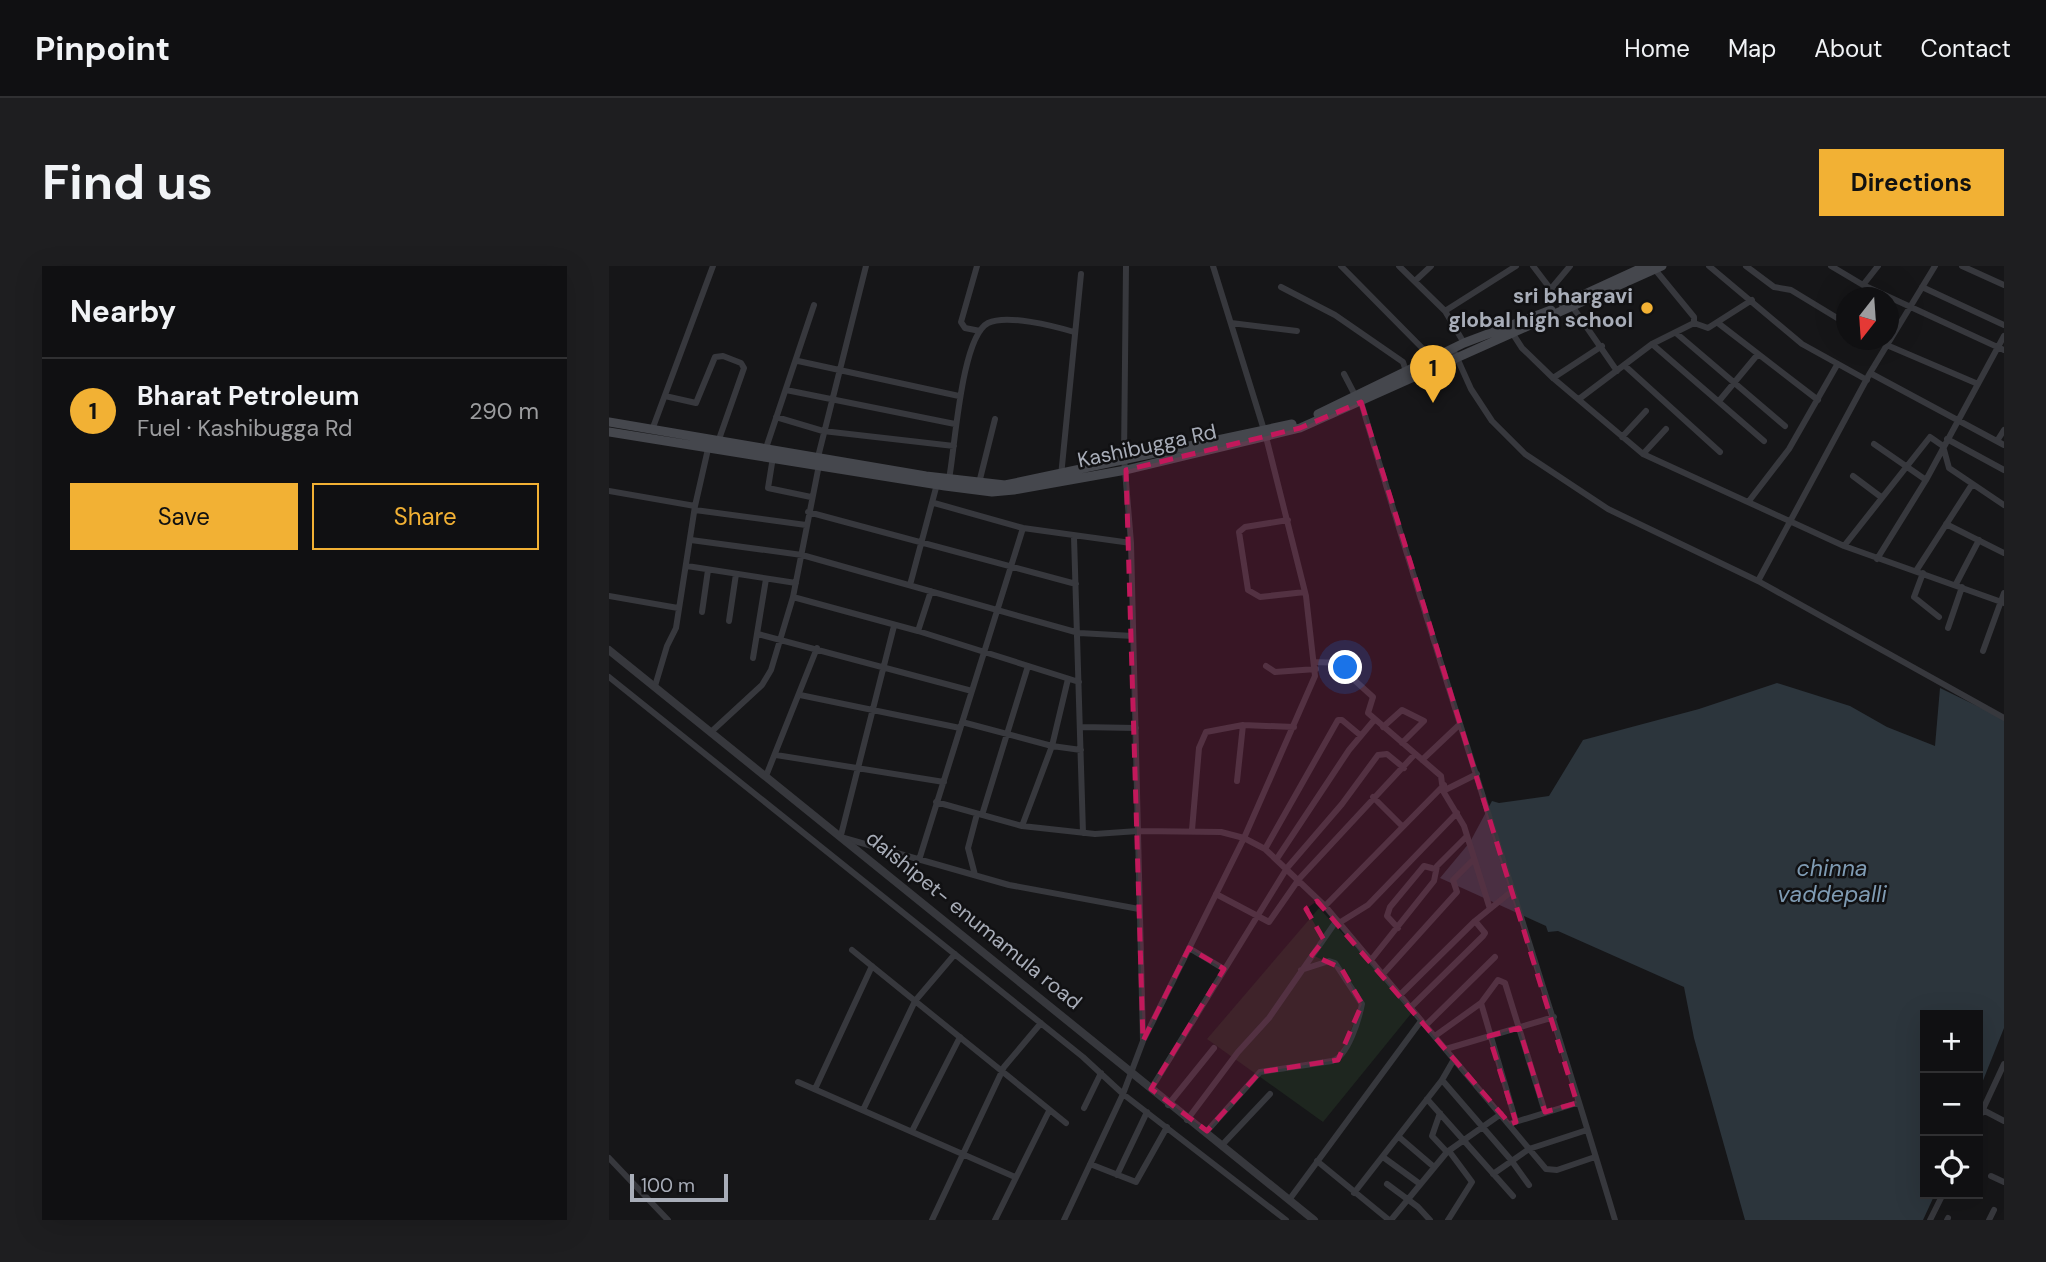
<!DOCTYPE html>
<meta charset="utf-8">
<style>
:root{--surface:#101012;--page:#1e1e20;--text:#f1f3f6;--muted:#9c9d9f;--line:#303032;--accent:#f2b134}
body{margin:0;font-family:"DM Sans",sans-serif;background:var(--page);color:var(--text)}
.controls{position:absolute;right:21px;bottom:21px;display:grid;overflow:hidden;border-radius:0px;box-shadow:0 7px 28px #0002}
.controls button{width:63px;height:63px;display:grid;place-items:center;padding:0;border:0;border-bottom:2px solid var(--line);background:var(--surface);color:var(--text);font:35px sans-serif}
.compass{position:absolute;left:1227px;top:21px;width:63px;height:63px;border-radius:50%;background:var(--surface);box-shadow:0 7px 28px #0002;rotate:197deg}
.scale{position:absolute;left:21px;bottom:18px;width:98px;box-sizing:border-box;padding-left:7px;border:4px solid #a8adb8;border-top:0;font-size:19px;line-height:24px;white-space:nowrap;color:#a8adb8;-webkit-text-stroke:5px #111113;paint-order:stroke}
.you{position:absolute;left:737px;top:402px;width:24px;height:24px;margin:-18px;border:5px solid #fff;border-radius:50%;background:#1a73e8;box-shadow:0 0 0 10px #1a73e833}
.badge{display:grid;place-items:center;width:46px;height:46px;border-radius:50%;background:var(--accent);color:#111;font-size:23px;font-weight:700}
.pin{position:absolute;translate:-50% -58px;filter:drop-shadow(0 2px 4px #0008)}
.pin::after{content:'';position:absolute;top:37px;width:24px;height:21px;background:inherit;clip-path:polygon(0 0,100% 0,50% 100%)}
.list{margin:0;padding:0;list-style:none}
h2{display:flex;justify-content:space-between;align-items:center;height:91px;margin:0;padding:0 28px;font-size:30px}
h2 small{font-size:23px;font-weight:400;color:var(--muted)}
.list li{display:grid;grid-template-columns:46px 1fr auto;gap:21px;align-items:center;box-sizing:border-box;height:105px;padding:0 28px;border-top:2px solid var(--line)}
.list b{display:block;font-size:26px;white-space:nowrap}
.list p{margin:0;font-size:23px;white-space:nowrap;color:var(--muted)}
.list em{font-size:23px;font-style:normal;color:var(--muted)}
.actions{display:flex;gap:14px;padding:21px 28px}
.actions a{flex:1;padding:16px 0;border:2px solid var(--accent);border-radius:0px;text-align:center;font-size:24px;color:var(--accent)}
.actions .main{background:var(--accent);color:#111}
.icon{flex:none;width:38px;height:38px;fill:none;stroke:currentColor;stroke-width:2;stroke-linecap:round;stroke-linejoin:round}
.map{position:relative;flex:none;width:1395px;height:954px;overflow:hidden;border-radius:0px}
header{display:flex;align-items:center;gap:42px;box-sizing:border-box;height:98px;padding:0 35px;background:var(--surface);border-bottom:2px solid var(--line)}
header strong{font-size:33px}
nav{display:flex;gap:38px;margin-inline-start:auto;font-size:24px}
.intro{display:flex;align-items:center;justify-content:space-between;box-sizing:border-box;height:168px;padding:0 42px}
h1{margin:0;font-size:49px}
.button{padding:18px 32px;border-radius:0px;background:var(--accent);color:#111;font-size:24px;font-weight:700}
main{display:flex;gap:42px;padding:0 42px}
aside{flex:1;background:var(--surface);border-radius:0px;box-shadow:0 7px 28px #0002}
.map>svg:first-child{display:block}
.green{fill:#1e261f}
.water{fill:#2c353c}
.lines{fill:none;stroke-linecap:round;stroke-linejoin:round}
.minor{stroke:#37383d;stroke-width:6}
.tertiary{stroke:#37383d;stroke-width:8}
.secondary{stroke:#45474d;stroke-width:9}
.marked{fill:#c2185b;fill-opacity:0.2;stroke:#c2185b;stroke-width:5;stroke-dasharray:14 9;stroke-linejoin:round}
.poi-dot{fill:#f2b134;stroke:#111113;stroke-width:2.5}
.labels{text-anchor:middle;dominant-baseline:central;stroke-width:5;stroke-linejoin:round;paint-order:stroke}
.poi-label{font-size:21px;font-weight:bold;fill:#a8adb8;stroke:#111113;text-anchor:end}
.street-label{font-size:21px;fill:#a8adb8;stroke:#111113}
.water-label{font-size:23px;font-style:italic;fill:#7f9bb3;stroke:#111113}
</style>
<header>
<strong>Pinpoint</strong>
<nav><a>Home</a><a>Map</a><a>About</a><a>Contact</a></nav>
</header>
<div class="intro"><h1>Find us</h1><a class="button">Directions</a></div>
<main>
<aside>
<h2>Nearby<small></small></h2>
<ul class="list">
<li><span class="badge">1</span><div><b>Bharat Petroleum</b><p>Fuel · Kashibugga Rd</p></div><em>290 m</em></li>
</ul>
<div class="actions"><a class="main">Save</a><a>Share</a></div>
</aside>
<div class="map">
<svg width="1395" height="954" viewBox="0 0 1395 954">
<rect width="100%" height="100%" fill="#161618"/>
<!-- green -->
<path class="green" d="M710,642l95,102 -91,112 -116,-83z"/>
<!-- water -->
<path class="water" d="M1168,417l73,23 37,21 48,19 5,-58 64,31v309l-26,65v-78h-53v179h10l-12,26h-178l-51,-182 -10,-51 -126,-56 -10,1 -2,-6 -106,-48 30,-36 22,-41 7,2 50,-7 34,-56 116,-31z"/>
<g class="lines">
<!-- minor -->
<path class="minor" d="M368,0l-16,56 4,6 15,3
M604,0l51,164
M732,0l92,93
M790,0l46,45 19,32
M924,0l32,42
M1100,0l93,78 65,36
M1137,0l28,21 17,3 56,34
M1222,0l32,19 141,65
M1353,0l42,19
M1044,1l41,50v6
M806,15l16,-15
M1254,19l15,-19
M672,21l54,28 68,47 4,12
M1313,21l82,38
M941,24l20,-24
M963,40l45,65
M836,45l71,-45
M622,57l66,8
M1109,57l100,77
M902,65l11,17 31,30 90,76 201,92 160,57
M1067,67l109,93
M1266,74l103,44
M1043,78l112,97
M844,83l18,40 21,32 33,33 83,55 150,72 246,137
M189,95l161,35
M1015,99l96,87
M1261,107l134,72
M735,108l12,23
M944,112l49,-32
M177,124l169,34
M56,130l31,7 19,-46 8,-1 18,7 3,5 -26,74
M970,133l73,-55 42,-21 14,5 44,-28
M1110,135l39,-47
M752,136c81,274 172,545 254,818
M167,151l47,14 131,15
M43,164l61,-164
M1013,171l24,-26
M1338,173l57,31
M1388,175l7,-11
M1265,178l52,36
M157,182l48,-143
M1034,188l23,-25
M164,191l-5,31 43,9
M209,191l48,-191
M452,210l20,-202
M1244,210l28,21
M340,213c6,-30 12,-142 39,-156 19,-9 66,3 86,9
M370,217l16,-64
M0,225l86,15
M1140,235l40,-52 48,-84
M325,237l89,25 108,15
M86,244l111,15
M199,246l268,72
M679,254l-43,7 -6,5 9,58 12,7 45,-5
M1337,258l58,29
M465,271l9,296
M82,274l111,15 277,78 54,3
M1235,280l86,-109 13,9 6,22 55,37
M1268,293l49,-79 78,-144
M78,300l109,17
M1307,305l55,-85
M1314,307l-9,24 25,20
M1149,315l112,-208 65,-107
M1347,318l23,-44
M301,319l27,-101
M0,330l69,12
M184,331l125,34 161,51
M93,346l6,-42
M120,355l7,-47
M1339,362l14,-41
M309,365l13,-40
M149,368l214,57
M1374,385l21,-58
M144,392l13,-79
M706,396l26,1 10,14 22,20 -5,16 73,63 2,15 21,35 26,83
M657,400l9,6 41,-3
M0,411l474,380 40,37 163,126
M46,420l12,-40 9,-18 19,-122 13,-57
M191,429l160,33
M353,456l90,24 29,4
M471,461l56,1
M774,461l19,-17 22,11 -22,22
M102,466l51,-47 9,-15 22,-73 26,-132
M167,489l168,27
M813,494l38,-36
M157,510l51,-128
M628,515l6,-56
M834,525l34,-17
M764,531l28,28
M327,536l86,24 30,-80 16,-67
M373,549l46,-149
M413,560l73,8 43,-3 83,1 23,6 21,11 60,57 221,263 11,1 38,-13
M583,564l7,-82 7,-16 37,-7 51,2
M232,569l53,-209
M235,572l165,47 130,24
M656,583l73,-129h4l18,15
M669,591l71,-107 26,-31
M310,594l104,-332
M366,609l-7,-27 9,-34
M607,628l53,28 30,-43 116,-125
M716,640l119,-121
M730,657l29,-18 89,-92
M789,662l-11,-12 3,-9 34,-41 11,3
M580,682l35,21
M243,684l214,173
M762,694l63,-79 3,-15 29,-29
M774,708l74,-82 -4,-12 21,-21
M791,729l75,-74 37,-30
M801,742l73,-72 2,-3 -10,-12
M817,759l69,-68
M826,770l46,-33
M535,773l100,-201 71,-162 -9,-80 -40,-159
M837,783l108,-32
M833,814l69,80 18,25
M189,816l217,95
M206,823l57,-123
M542,823l136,-221 55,-64 36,-49 9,-1 17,14
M818,833l86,97
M559,839l46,-57
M475,842l17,-35
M254,844l52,-109 40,-47
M1374,844l21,11
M831,847l-8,23 15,16
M578,854l51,-68 31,-34 68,-98
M1369,854l26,-56
M907,856l-35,-119 17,-23 7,3 40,129
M903,857l65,-20
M303,865l48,-94
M598,865l53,-59 72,-11c16,-4 27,-42 30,-57l-27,-41 -6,-2 -28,9
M790,871l35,30
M614,878l47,-50
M774,891l37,27
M0,892l59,62
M708,895l72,59
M481,898l46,18 31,-55
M884,908l36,-25 58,-19
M508,909l30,-63
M1382,910l13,6
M778,918l31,23 12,13
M745,927l88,-113 11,-19
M680,934l132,-179
M323,954l72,-153 37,-44
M386,954l54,-109
M455,954l59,-126 20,-53 -12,-498 -7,-85 2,-192
M782,954l56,-68 54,-38
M839,954l24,-38 -23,-31
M1321,954l13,-26
M1338,954l1,-2
M1380,954l5,-10"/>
<!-- tertiary -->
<path class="tertiary" d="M0,384l705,570"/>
<!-- secondary -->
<path class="secondary" d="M954,38l83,-38
M709,148l146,-71 87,-33
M0,156l317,54 79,9 287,-61
M0,166l336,54 47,6 22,-2 112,-20 174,-42 362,-162"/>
</g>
<!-- marked area -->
<path class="marked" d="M752,136l216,701 -32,9 -26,-84 -30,8 27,86 -6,2 -193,-223 -11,8 18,31 -12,15 29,13 21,36 -24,56 -78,12 -53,59 -56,-42 73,-120 -35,-21 -46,93 -17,-571 174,-42z"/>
<!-- markers -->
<circle class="poi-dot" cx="1038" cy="42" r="7"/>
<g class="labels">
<!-- poi labels -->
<g class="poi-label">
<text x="1024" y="30">sri bhargavi<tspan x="1024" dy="24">global high school</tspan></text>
</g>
<!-- street labels -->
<g class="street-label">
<text transform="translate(538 180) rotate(-12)">Kashibugga Rd</text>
<text transform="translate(365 654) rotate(39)">daishipet- enumamula road</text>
</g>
<!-- water labels -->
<g class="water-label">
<text x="1223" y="602">chinna<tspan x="1223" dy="26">vaddepalli</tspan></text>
</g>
</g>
</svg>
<div class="controls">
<button>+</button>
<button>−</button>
<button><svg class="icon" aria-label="locate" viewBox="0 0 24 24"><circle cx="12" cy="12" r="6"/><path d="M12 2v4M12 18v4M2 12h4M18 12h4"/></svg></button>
</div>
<svg class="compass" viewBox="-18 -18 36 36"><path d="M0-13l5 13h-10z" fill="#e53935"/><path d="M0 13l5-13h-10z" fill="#9c9d9f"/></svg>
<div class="scale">100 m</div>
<div class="you"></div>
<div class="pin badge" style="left:824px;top:137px">1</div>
</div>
</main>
